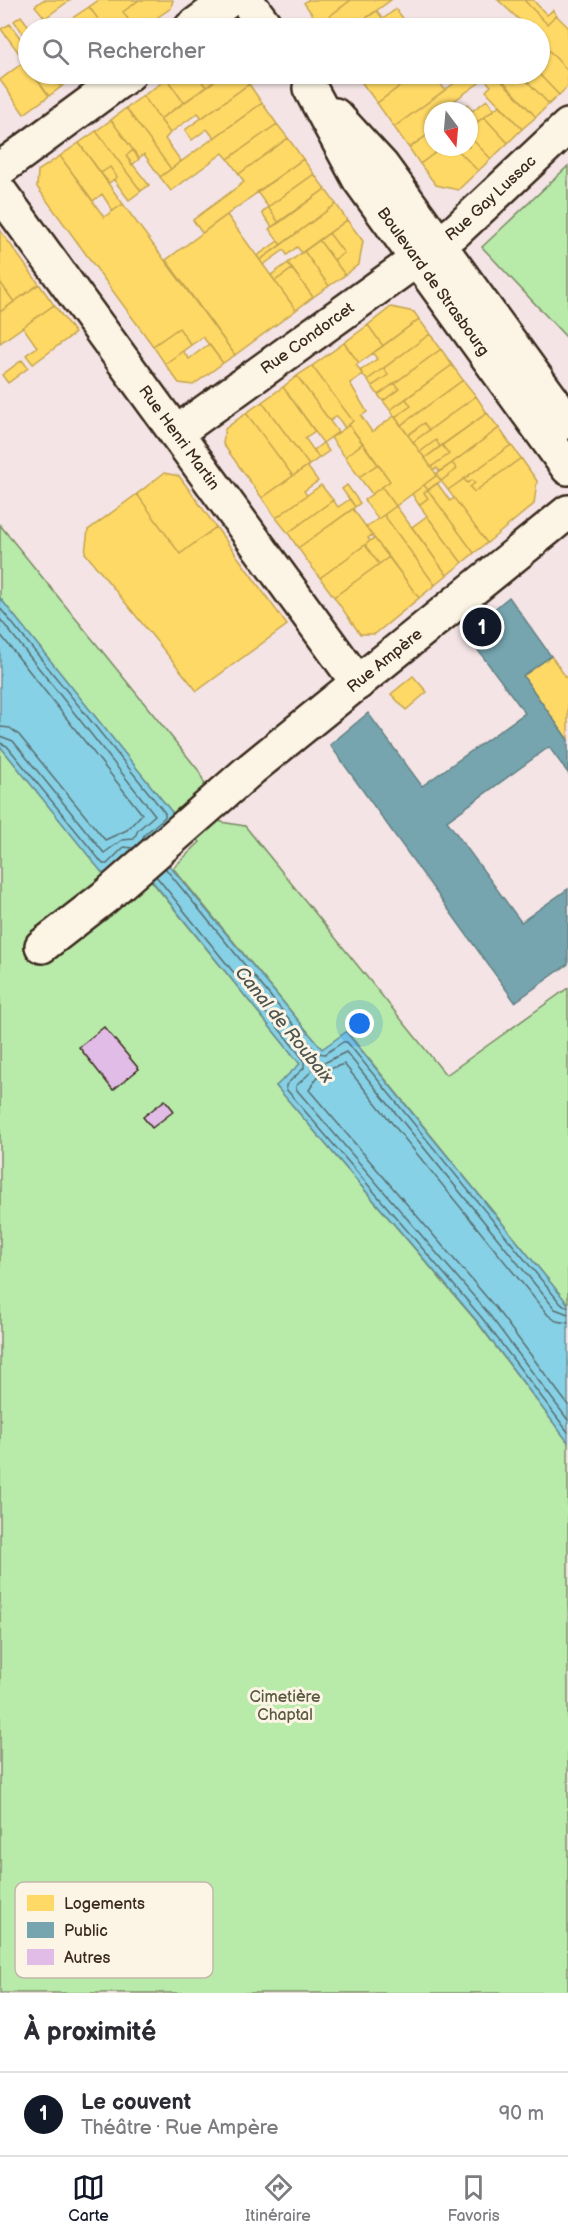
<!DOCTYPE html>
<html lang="fr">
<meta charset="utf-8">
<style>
:root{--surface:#fff;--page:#f2f2f3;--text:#2b2b33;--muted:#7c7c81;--line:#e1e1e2;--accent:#111827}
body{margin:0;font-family:"Balsamiq Sans",sans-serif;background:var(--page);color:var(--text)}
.compass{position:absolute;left:424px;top:102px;width:54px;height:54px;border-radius:50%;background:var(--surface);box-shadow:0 2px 4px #0004;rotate:164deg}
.you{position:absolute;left:360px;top:1024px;width:21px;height:21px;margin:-15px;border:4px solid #fff;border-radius:50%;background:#1a73e8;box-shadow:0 0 0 9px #1a73e833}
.badge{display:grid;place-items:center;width:39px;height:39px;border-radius:50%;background:var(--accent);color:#fff;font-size:20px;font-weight:700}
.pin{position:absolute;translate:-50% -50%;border:3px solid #fff;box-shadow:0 2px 6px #0006}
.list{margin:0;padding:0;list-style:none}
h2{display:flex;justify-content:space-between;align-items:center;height:78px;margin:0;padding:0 24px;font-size:26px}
h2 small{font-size:20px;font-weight:400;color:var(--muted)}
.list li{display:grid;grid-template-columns:39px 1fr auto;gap:18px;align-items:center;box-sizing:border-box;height:84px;padding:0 24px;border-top:2px solid var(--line)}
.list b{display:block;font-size:22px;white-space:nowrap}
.list p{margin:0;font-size:20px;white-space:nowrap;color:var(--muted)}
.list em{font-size:20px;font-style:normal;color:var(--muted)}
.icon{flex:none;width:33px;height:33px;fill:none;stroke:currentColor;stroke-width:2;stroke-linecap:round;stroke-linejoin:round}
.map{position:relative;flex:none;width:568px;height:1993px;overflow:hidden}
.search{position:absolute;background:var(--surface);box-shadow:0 2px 4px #0004;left:18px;right:18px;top:18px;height:66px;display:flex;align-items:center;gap:15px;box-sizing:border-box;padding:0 21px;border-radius:33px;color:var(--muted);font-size:22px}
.sheet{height:162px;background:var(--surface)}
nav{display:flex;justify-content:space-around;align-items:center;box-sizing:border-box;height:84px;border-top:2px solid var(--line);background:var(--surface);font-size:16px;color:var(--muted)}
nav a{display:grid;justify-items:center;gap:3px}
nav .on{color:var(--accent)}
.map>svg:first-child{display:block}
.green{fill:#b8eaaa;stroke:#7a8a64;stroke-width:1.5}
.water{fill:#86d1e6;stroke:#688e96;stroke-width:1.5}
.homes{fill:#ffd966;stroke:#c4a450;stroke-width:1.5}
.public{fill:#76a5af;stroke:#648084;stroke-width:1.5}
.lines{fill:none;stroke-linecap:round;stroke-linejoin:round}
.shore{stroke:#596d6e;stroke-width:1.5}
.building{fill:#e1bce6;stroke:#3b2a1e;stroke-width:1.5}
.minor-casing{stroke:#3b2a1e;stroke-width:38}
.major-casing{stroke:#3b2a1e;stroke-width:38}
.minor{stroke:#fcf5e5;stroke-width:33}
.major{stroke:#fcf5e5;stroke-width:33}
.labels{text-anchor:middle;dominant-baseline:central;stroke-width:6;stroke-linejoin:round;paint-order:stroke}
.street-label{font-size:16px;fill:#3b2a1e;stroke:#fcf5e5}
.park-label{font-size:16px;fill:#5a5a41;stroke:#fcf5e5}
.water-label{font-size:18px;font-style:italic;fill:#4e5450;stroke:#fcf5e5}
.key{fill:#fcf5e5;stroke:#c2b8a9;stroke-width:1.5}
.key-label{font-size:16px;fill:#3b2a1e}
</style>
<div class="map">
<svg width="568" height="1993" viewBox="0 0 568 1993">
<rect width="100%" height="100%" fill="#f4e4e5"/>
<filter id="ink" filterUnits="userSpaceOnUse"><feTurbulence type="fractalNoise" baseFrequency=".0167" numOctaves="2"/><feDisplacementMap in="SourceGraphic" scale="12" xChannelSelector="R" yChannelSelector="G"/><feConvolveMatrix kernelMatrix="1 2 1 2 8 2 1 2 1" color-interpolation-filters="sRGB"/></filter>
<g filter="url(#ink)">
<!-- green -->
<path class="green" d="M568,166v173l-86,-92z
M0,525l199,246 22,51 24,4 201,249 122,-87v316l-221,-272 -25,17 -149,-181 27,-26 -25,-26 -175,-218z
M0,746l104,129 24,-23 172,212 -24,22 201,236 91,120v551h-568z"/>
<!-- water -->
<path class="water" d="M0,598l175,218 -27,24 174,209 24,-17 222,272v138l-91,-121 -201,-235 24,-22 -171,-212 -25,23 -104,-129z"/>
<!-- homes -->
<path class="homes" d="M43,0h27l-25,18 -10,-12z
M99,0h40l-16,12 11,16h-29l-16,-21z
M139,0h34l-2,8 -29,20h-8l-11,-16z
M308,0h43l-32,24 -15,-21z
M351,0h40l-39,28h-30l-3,-4z
M498,0h26l23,24 9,-9 12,12v44l-28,-30v-13h-12z
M524,0h9l14,15 6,-5 3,5 -9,9z
M89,7l16,21h-27l-7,-9z
M396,9l9,12 -10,7h-43l25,-17 6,8z
M21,16l9,12 -2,12 -14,-19z
M10,24l18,25v10l-3,2 -24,-32z
M540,41l28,30v15l-9,9 -20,-21z
M25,61l3,13h5l16,22 -25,18 -24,-34z
M33,74h19l9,13 -12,9z
M52,74h28l-19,13z
M175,74h21l10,13 -22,16 -17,-24z
M196,74h29l-19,13z
M225,74h16l8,10 -47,34 -4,-5 -28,20 -10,-14z
M355,74h19l-12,9z
M374,74h43l-40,29 -15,-20z
M417,74h30l-9,6 7,10 -51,37 -17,-24z
M467,74h3l9,9 -35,25 2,3h-13v20l-24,17 -15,-21z
M480,74h15l41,43 -14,12 -36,-38 5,-5z
M504,74h16l29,30 -13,13 -36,-39z
M520,74h19l20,21 -10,9z
M167,79l17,24 -24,16 -17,-23z
M249,84l13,19 -48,35 -7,-9 -15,11 -7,-10z
M143,96l27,37 -5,6 16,22 -10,8 -45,-61z
M487,100l7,10 -25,18v-17h-10l9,-7 4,7z
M262,103l15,21 -49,35 -5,-6 -52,38 -11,-14z
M500,105l22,24 -14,14 -24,-26z
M126,108l45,61 -11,8 -16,-23 -5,4 -28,-38z
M484,117l24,26 -17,16 -22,-23v-8z
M111,120l22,30 -7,6 23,29 -8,6 -45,-60z
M277,124l11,14 -49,36 -11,-15z
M96,131l45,60 -12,9 -15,-20 3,-3 -7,-10 -9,6 -22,-30z
M433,131v16h10l-23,17 -11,-16z
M469,136l22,23 -13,12 -23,-24h14z
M288,138l15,21 -101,74 -9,-13 51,-38 -5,-8z
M79,143l44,61 -10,7 -11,-17 -9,7 -33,-45z
M443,147h12l23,24 -20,19 -22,-5 -16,-21z
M133,150l6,9 -7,6 -6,-9z
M60,156l44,61 19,-13 112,151 -12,8 -20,-26 -12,8 -12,-17 -26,18 -116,-159 1,-16z
M303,159l11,15 -46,33 -11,-15z
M110,167l7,10 -8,6 -8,-10z
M314,174l11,15 -46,34 -11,-16z
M325,189l11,15 -55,41 -12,-16z
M336,204l11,16 -45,33 -5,-6 -10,8 -3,-5 -21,15 -3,-5z
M268,207l11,16 -7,4 -10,-14z
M227,215l69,95 -61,45 -69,-95z
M347,220l16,21 -4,23 -14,11 -11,-15 10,-7 -15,-20z
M0,230l39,54 -25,18 -14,-20z
M329,233l15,20 -10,7 -15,-20z
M319,240l26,35 -16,11 -25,-35z
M278,241l3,4 -21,15 -3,-4z
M304,251l25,35 -16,11 -25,-34z
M288,263l4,6 -17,12 -4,-6z
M292,269l21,28 -17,13 -21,-29z
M0,282l14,20 -14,10z
M39,284l15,21 -54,38v-31z
M54,305l21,28 -42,31 -7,-9 11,-8 -14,-20z
M391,307l23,5 5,7 -36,27 -15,-21z
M419,319l11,15 -63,46 -7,-9 17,-12 -4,-6z
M368,325l15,21 -24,17 -15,-20z
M179,328l12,17 -26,19 -12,-18z
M430,334l11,15 -63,46 -6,-9 16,-11 -4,-7z
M344,343l15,20 -3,2 7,9 -13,9 17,29 -6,4 11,16 22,-16 43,59 -41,31 -14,-19 8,-6 -41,-56 4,-4 -41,-55z
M209,344l14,19 -30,22 -14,-2 -14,-19 18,-13 6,8z
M441,349l11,16 -62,45 -7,-9 16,-12 -4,-6z
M22,360l6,8 -20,15 -6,-8z
M452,365l11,15 -62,45 -6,-8 16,-11 -5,-7z
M312,366l41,55 -8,7 -8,-12 -7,5 -33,-45z
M384,368l4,7 -16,11 -5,-6z
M297,376l41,56 -15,11 -40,-56z
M463,380l13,16 -47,34 -5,-7 -16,12 -7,-10z
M395,383l4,6 -16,12 -5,-6z
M283,387l32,44 -10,7 14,20 -10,7 -47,-63z
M476,396l11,17 -47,34 -4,-7 -16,12 -7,-10z
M406,399l5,7 -16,11 -5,-7z
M262,402l47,63 -16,11 -47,-63z
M246,413l47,63 -31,22 -39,-54 2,-15z
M487,413l12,15 -59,44 -3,-4 -4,2 -2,-3 18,-13 -7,-9z
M424,423l5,7 -16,12 -5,-7z
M349,425l14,18 -18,14 -14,-19z
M499,428l12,17 -63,45 -7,-9 16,-12 -5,-6z
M436,440l4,7 -15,11 -5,-6z
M323,443l6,8 -10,7 -5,-8z
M363,443l15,21 -19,13 -14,-20z
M442,445l7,9 -18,13 -6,-9z
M511,445l10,13 -47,34 -4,-5 5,-4 -3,-3 -5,3 -3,-4z
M521,458l16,23 -3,23 -47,39 -39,-53 16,-11 3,4 5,-3 3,3 -5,4 4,5z
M452,463l5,6 -16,12 -5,-7z
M378,464l12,17 -18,13 -13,-17z
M307,466l11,15 -14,10 3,4 -31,23 -14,-20z
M164,473l15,3 37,51 -36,27 -43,-60z
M437,475l4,6 -13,9 -4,-5z
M437,483l13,18 4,-3 33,45 -13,10 -46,-63z
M321,485l12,15 -45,33 -12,-15z
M347,485l13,18 -5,4 -13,-18z
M424,485l4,5 -4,3 4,5 -9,7 -7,-11z
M382,487l14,19 -18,13 -14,-19z
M428,490l46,63 -12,10 -43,-58 9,-7 -4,-5z
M137,494l43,60 36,-27 71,98 -90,66 -112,-138 3,-23z
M350,499l5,8 -57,41 -10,-15 45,-33 5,7z
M396,506l51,69 -12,10 -51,-70z
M353,509l19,26 -4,3 2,3 -50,37 -22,-30z
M384,515l51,70 -16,13 -53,-71z
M427,516l35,47 -15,12 -35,-48z
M374,538l15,19 -10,7 -14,-19z
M365,545l14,19 -45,33 -14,-19z
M389,557l30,41 -44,36h-15l-26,-37z
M551,656l17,24v60l-45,-64z
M413,676l14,16 -21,18 -15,-16z"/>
<!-- public -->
<path class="public" d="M509,597l42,59 -28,20 45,64v33l-19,-26 -102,74 74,101 47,-33v75l-53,38 -185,-257 38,-32 54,73 103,-73 -60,-80z"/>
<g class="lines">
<!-- shore -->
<path class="shore" d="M0,608l165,205v4l-21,18 -2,6
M0,619l155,196 -17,15 -4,9 -12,1 -18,13 -91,-112 -13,-5
M0,634l142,180 -15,16 -22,10 -86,-105 -9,-7 -10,-1
M0,743l7,3 96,118h4l17,-17 9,1
M165,868l152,185 8,1 18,-12h4l214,262 7,3
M156,876l148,184v8l-18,17v4l196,229 86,114
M568,1314l-13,-5 -209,-257 -20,10h-12l-3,10 -15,14v3l192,224 80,107
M568,1323l-12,-2 -8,-6 -204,-251 -23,8 -12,18 186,217 73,98"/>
</g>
<!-- building -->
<path class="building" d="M104,1027l35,42 -26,21 -34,-43z
M165,1100l9,11 -22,17 -9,-11z"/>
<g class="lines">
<!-- minor casing -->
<g class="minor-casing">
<g id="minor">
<path d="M191,28l38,-28"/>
<path d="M0,169l129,-95"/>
<path id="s1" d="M0,192l358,491"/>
<path id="s2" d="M176,433l279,-201 113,-106"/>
<path id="s3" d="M42,946l63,-49 146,-128 317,-257"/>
</g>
</g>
<!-- major casing -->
<g class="major-casing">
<g id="major">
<path d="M246,0l21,28"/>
<path id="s4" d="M310,88l49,91 209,289"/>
<path d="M335,115l47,51 186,256"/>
</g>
</g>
<!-- minor -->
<use href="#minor" class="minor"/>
<!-- major -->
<use href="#major" class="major"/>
</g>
</g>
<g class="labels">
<!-- street labels -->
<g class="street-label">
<text stroke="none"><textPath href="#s2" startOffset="393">Rue Gay Lussac</textPath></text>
<text stroke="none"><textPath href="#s4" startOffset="230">Boulevard de Strasbourg</textPath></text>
<text stroke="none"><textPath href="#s2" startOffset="162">Rue Condorcet</textPath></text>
<text stroke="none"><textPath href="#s1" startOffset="304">Rue Henri Martin</textPath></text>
<text stroke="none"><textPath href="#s3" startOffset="446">Rue Ampère</textPath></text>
</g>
<!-- park labels -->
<g class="park-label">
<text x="285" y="1697">Cimetière<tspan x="285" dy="18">Chaptal</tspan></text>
</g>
<!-- water labels -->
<g class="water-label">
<text transform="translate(284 1025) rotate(51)">Canal de Roubaix</text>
</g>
</g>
<!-- legend -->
<rect x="15" y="1882" width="198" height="96" rx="9" class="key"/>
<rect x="27" y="1895" width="27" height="16" fill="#ffd966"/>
<rect x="27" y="1922" width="27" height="16" fill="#76a5af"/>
<rect x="27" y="1949" width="27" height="16" fill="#e1bce6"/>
<g class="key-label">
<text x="64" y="1909">Logements</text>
<text x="64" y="1936">Public</text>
<text x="64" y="1963">Autres</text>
</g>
</svg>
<svg class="compass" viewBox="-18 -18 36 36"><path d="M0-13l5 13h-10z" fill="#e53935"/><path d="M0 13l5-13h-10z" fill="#7c7c81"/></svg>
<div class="you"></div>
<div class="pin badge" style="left:482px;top:627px">1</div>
<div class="search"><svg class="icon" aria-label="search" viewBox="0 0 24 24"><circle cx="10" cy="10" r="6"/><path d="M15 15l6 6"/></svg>Rechercher</div>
</div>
<section class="sheet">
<h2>À proximité<small></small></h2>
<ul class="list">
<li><span class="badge">1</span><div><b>Le couvent</b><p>Théâtre · Rue Ampère</p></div><em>90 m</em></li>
</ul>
</section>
<nav>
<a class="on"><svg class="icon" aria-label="map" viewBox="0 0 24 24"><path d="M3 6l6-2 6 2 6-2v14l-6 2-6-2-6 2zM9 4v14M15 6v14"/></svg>Carte</a>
<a><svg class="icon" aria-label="directions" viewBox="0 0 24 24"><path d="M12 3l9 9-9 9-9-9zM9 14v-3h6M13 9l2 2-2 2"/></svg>Itinéraire</a>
<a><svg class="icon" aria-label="saved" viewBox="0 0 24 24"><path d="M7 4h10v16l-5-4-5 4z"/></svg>Favoris</a>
</nav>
